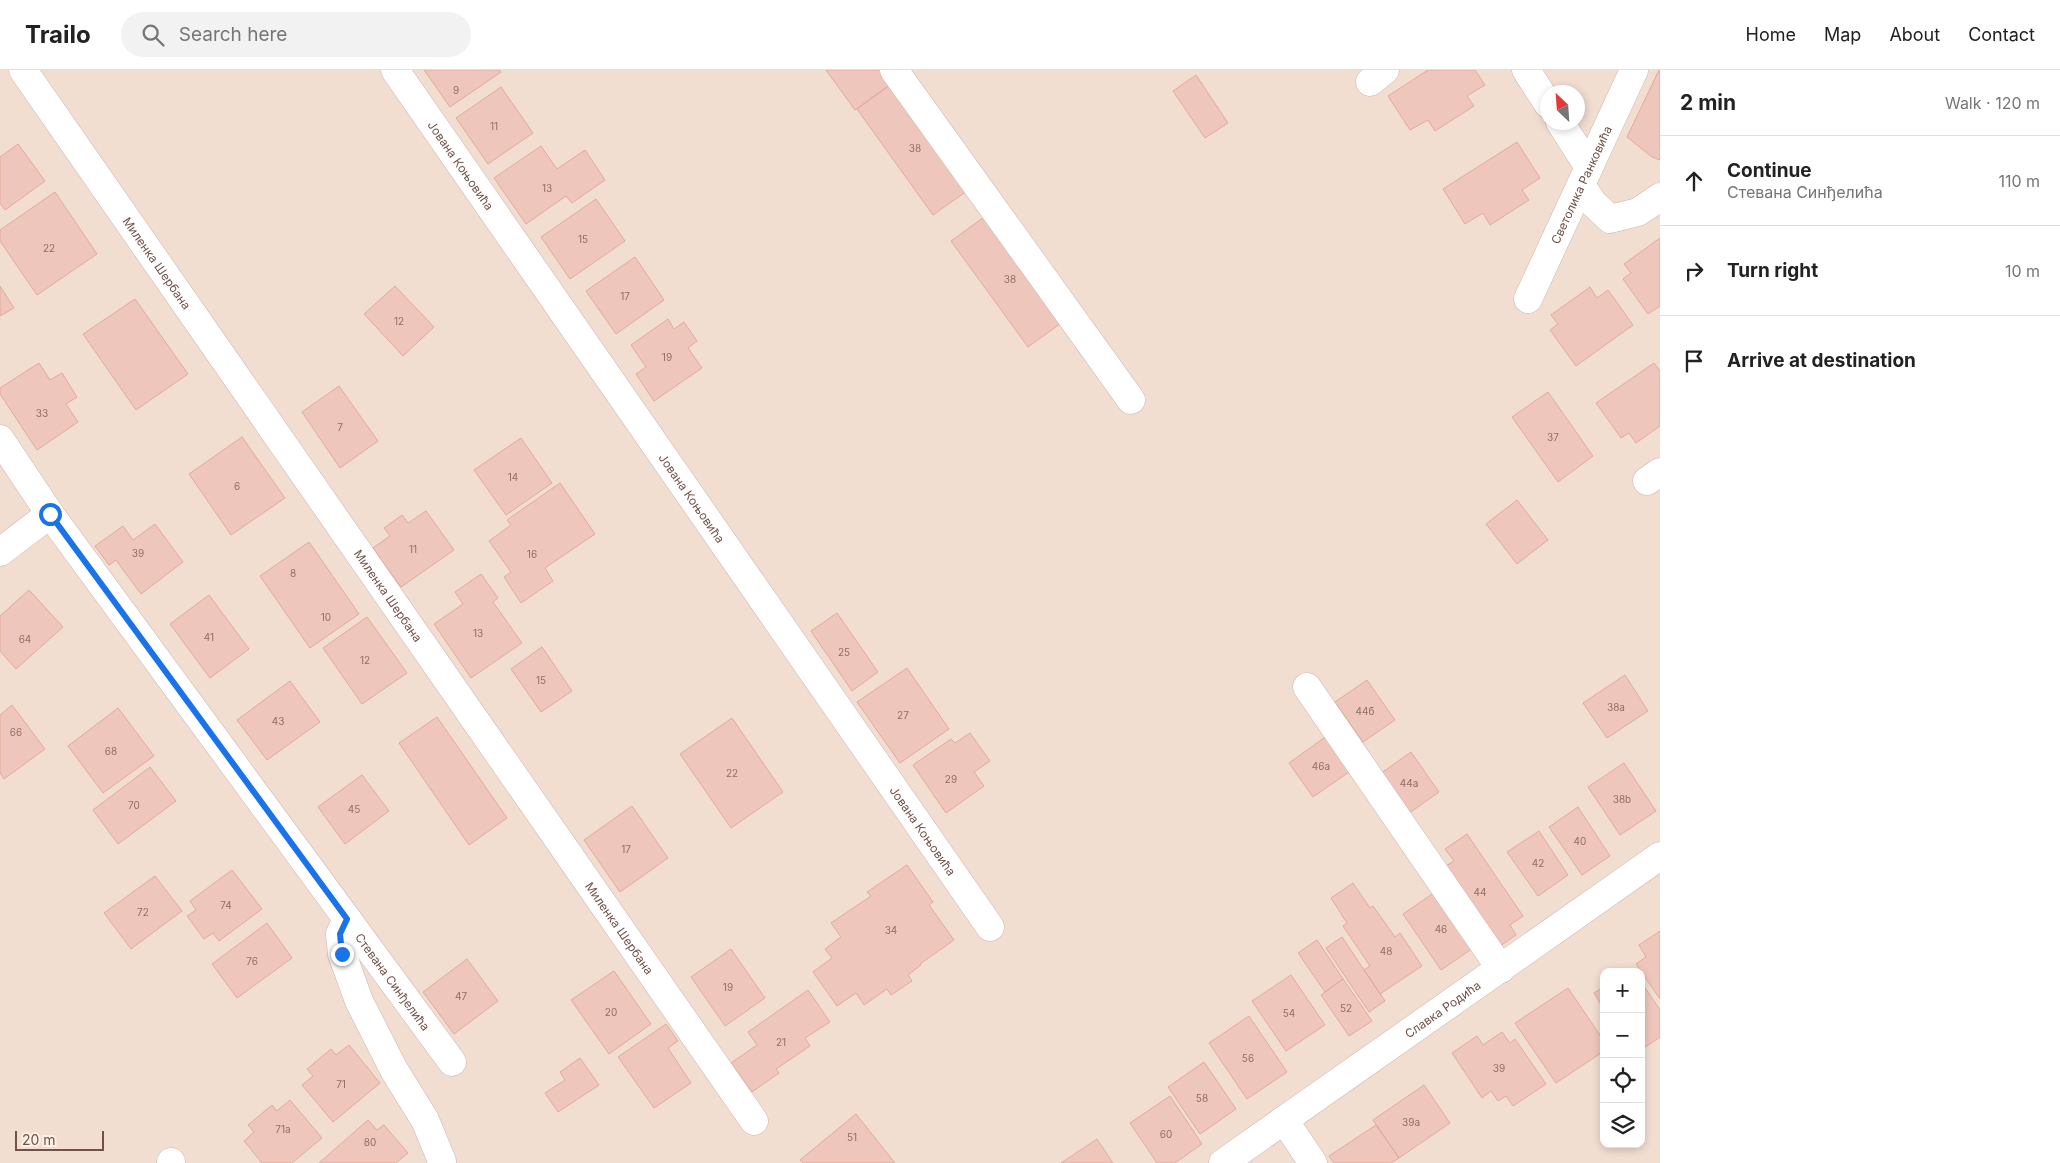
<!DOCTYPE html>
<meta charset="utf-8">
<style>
:root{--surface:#fff;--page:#f2f2f2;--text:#222;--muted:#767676;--line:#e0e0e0}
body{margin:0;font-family:Inter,sans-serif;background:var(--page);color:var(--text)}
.controls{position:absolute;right:15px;bottom:15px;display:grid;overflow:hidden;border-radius:10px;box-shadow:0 2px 8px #0003}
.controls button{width:45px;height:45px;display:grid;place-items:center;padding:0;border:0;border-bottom:1px solid var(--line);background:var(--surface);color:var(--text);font:25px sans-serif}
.compass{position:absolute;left:1540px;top:15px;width:45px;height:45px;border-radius:50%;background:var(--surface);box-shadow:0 2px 8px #0003;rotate:335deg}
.scale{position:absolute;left:15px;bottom:12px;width:89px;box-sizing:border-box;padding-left:5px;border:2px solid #71514a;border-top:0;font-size:14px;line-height:18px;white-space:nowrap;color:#71514a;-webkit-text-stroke:4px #fef1e8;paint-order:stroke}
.stop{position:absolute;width:15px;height:15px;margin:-11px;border:4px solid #1a73e8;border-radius:50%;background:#fff}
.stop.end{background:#1a73e8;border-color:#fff;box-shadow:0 1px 5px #0008}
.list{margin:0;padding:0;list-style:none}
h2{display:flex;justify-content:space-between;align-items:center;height:65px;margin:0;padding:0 20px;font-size:21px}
h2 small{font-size:16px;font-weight:400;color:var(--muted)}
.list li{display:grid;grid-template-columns:32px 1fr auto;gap:15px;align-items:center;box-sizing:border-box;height:90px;padding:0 20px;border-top:1px solid var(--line)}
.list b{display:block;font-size:19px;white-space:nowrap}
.list p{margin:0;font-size:16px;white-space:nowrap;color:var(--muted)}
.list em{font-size:16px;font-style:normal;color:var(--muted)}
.icon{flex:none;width:28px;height:28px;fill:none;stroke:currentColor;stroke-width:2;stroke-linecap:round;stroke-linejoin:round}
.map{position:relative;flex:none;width:1660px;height:1093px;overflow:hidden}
header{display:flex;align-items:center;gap:30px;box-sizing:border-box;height:70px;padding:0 25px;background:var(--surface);border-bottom:1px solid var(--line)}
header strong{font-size:24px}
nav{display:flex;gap:28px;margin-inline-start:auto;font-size:18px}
.search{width:350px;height:45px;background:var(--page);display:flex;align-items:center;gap:12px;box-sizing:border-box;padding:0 18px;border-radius:28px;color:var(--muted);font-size:19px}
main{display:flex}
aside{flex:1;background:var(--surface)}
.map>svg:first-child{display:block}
.residential{fill:#f2ddd1;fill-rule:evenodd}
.building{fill:#efc6bb;stroke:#e1aa9c}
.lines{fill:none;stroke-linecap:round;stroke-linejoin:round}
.minor-casing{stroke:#ceb5ad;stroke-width:29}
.minor{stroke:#fff;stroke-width:28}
.route{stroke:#1a73e8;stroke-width:6}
.labels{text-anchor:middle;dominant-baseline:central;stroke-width:4;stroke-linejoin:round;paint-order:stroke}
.number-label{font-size:10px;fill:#906e66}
.street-label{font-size:12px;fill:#71514a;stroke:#fef1e8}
</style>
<header>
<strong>Trailo</strong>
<div class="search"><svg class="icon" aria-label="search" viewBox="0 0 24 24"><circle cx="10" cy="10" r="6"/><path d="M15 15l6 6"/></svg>Search here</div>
<nav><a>Home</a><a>Map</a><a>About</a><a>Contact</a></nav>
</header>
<main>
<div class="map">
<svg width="1660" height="1093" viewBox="0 0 1660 1093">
<rect width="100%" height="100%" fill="#fbede2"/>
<!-- residential -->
<path class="residential" d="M0,0h1660v1093h-1660zM1548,22h30v30h-30zM1604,902h37v172h-37z"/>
<!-- building -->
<path class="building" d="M424,0h75l2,2 -51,35z
M826,0h61l8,11 -40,29z
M1428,0h47l10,15 -18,11 7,10 -39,25 -7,-11 -18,10 -22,-34z
M1659,0h1v90l-8,-3 -25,-20z
M1196,5l32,48 -23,15 -32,-47z
M897,10l77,106 -41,29 -76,-106z
M501,17l32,46 -45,31 -32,-46z
M1517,72l23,36 -18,12 7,10 -39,25 -7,-12 -18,11 -22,-35z
M18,74l27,37 -40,29 -5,-7v-46z
M541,76l16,23 28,-19 20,30 -33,23 -6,-7 -40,28 -32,-46z
M55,122l42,62 -60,41 -37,-54v-11z
M596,129l29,42 -55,38 -29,-42z
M991,142l77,106 -40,29 -77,-106z
M1660,168v68l-12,8 -25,-35 8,-6 -7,-9z
M635,187l29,43 -48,34 -30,-43z
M0,216l14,22 -14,8z
M395,216l39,41 -31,29 -39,-42z
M1590,217l7,11 11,-8 25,35 -57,41 -26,-36 8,-6 -7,-9z
M135,229l53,75 -52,36 -53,-76z
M668,249l6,10 10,-7 13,19 -9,7 14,20 -48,33 -18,-27 10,-7 -15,-22z
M39,293l11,17 12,-7 15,24 -11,7 12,18 -41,28 -37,-56v-6z
M1654,293l6,8v55l-24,17 -7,-10 -8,5 -25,-35z
M339,316l39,55 -38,27 -38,-56z
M1548,322l45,64 -35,26 -46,-65z
M242,367l43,61 -54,37 -42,-61z
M521,368l31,45 -46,32 -32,-45z
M560,413l35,51 -50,34 8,13 -32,22 -17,-26 7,-5 -22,-31 22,-16 -4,-5z
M1517,430l31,40 -31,24 -31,-40z
M426,441l28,39 -53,37 -28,-39 17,-12 -6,-8 18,-13 6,8z
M155,454l28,38 -42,32 -25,-34 -7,5 -14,-19 28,-20 10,14z
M309,472l50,72 -49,34 -50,-72z
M481,504l17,24 -5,4 29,41 -51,35 -37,-54 29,-20 -8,-12z
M29,520l34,37 -47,42 -16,-18v-35z
M209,525l40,54 -39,29 -40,-54z
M837,543l41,59 -26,19 -41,-60z
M367,547l40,56 -45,31 -39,-56z
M542,577l30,44 -31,21 -30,-43z
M907,598l42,61 -49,34 -43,-61z
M1625,605l23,36 -41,27 -24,-35z
M1367,610l28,40 -32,22 -28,-40z
M290,611l30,41 -53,38 -30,-40z
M12,635l33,44 -41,30 -4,-6v-58z
M118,638l36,48 -51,37 -35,-47z
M437,647l70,101 -38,27 -70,-102z
M732,648l51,74 -52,36 -51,-74z
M970,663l20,28 -16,11 10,14 -38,27 -33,-48 38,-26 4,4z
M1328,665l24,35 -39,27 -24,-34z
M1411,682l28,40 -31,22 -28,-40z
M1624,693l32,48 -36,24 -32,-48z
M150,697l26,34 -58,43 -25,-34z
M362,705l27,36 -44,33 -27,-37z
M632,736l36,52 -48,34 -36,-52z
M1578,737l32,49 -28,19 -33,-48z
M1539,761l29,44 -30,21 -31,-44z
M1467,764l56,82 -13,9 6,10 -16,11 -60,-76 14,-9 -9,-12z
M907,795l26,37 -4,3 25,35 -34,24 1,1 -13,10 4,6 -21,14 -4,-6 -23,16 -8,-12 -19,13 -24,-34 19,-14 -7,-9 16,-12 -10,-14 40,-27 -4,-4z
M232,800l30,39 -43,32 -6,-8 -9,6 -17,-23 9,-6 -6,-9z
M155,806l27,35 -51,38 -27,-36z
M1353,813l17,25 3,-2 22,31 5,-4 22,33 -42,28 -16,-24 6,-4 -27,-40 4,-3 -16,-25z
M1441,818l38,56 -38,26 -38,-56z
M267,853l25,35 -55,40 -25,-34z
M1660,861v68l-24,-35 10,-7 -7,-12z
M1342,867l43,64 -16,11 -43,-64z
M1317,870l26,39 -18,13 -27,-39z
M731,879l34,49 -40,28 -34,-49z
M467,889l31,42 -44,33 -31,-42z
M614,901l37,53 -42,30 -38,-54z
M1291,905l34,50 -39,26 -34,-50z
M1343,909l29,42 -23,15 -28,-41z
M1641,912l19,28v27l-19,13z
M1604,917v22l-10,-16z
M1568,918l36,53v10l-48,32 -41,-60z
M808,920l22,32 -25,16 5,8 -34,23 3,4 -27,19 -21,-29 26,-18 -9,-13z
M1249,946l38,56 -40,27 -38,-56z
M666,954l12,17 -10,7 23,35 -37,25 -36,-51z
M1502,962l8,11 5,-4 31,45 -33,22 -7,-10 -8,5 -7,-10 -9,7 -30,-45 25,-17 6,9z
M349,975l31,38 -47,39 -31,-37 11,-9 -6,-7 24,-20 5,6z
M580,988l19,27 -41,27 -13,-19 20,-13 -5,-8z
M1204,992l32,47 -36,25 -32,-47z
M1424,1015l26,38 -51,35 -26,-38z
M1170,1026l32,48 -27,19h-18l-27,-40z
M290,1030l32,38 -30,25h-30l-18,-22 10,-9 -6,-7 24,-20 5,6z
M856,1044l39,49h-92l-3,-3z
M368,1050l9,10 7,-5 24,28 -12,10h-77z
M1376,1055l23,33 -8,5h-57l-5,-7z
M1097,1069l16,24h-52z"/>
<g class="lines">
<!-- minor casing -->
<g class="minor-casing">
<g id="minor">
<path id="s1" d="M23,0l731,1051"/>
<path id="s2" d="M395,0l595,857"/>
<path d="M894,0l237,330"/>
<path d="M1526,0l22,34"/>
<path d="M1370,12l15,-12"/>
<path d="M1560,52l28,44"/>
<path d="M1581,115l12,18 17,16 28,-7 22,-15"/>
<path id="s3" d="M1528,229l106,-229"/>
<path id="s4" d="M0,369l50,75 402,548"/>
<path d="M1647,411l13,-9"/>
<path d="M0,482l50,-38"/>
<path d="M1307,617l194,282"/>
<path d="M347,849l-7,15 2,20 17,47 35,69 31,50 17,41"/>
<path d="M1284,1050l29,43"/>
<path d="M171,1093v-1"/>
<path id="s5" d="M1223,1093l437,-307"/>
</g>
</g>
<!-- minor -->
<use href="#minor" class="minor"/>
</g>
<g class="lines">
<!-- route -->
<path class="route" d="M50,444l297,405 -7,15 2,20"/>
</g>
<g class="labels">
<!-- number labels -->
<g class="number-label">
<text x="456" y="20">9</text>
<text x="494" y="56">11</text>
<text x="915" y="78">38</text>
<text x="547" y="118">13</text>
<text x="583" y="169">15</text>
<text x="49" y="178">22</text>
<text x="1010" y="209">38</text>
<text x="625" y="226">17</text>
<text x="399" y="251">12</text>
<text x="667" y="287">19</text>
<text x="42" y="343">33</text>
<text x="340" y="357">7</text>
<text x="1553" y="367">37</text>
<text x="513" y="407">14</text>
<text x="237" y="416">6</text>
<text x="413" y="479">11</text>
<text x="138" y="483">39</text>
<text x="532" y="484">16</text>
<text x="293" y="503">8</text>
<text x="326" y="547">10</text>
<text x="478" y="563">13</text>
<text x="209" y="567">41</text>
<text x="25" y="569">64</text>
<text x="844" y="582">25</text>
<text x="365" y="590">12</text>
<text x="541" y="610">15</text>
<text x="1616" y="637">38a</text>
<text x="1365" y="641">44б</text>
<text x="903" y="645">27</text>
<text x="278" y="651">43</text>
<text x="16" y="662">66</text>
<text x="111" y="681">68</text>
<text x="1321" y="696">46a</text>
<text x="732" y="703">22</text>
<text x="951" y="709">29</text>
<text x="1409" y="713">44a</text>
<text x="1622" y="729">38b</text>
<text x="134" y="735">70</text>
<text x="354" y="739">45</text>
<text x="1580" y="771">40</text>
<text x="626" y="779">17</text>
<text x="1538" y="793">42</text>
<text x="1480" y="822">44</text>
<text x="226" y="835">74</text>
<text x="143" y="842">72</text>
<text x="1441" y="859">46</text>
<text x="891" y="860">34</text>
<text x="1386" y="881">48</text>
<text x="252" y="891">76</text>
<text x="728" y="917">19</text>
<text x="461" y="926">47</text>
<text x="1346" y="938">52</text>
<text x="611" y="942">20</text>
<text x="1289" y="943">54</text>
<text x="781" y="972">21</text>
<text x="1248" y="988">56</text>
<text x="1499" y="998">39</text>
<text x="341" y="1014">71</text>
<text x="1202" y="1028">58</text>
<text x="1411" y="1052">39a</text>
<text x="283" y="1059">71a</text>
<text x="1166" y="1064">60</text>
<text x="852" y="1067">51</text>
<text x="370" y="1072">80</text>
</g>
<!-- street labels -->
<g class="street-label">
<text stroke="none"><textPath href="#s2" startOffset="116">Јована Коњовића</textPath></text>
<text stroke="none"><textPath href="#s3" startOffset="126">Светолика Ранковића</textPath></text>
<text stroke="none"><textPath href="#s1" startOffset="235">Миленка Шербана</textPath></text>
<text stroke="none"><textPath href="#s2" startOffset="521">Јована Коњовића</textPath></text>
<text stroke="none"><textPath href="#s1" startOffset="640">Миленка Шербана</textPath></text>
<text stroke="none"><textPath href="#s2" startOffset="926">Јована Коњовића</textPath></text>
<text stroke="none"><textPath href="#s1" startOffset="1045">Миленка Шербана</textPath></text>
<text stroke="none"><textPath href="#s4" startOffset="670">Стевана Синђелића</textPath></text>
<text stroke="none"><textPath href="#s5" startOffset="268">Славка Родића</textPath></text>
</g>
</g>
</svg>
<div class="controls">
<button>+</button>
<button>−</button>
<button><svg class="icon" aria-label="locate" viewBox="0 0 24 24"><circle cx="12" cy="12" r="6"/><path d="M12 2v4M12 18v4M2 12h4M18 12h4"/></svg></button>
<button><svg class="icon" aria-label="layers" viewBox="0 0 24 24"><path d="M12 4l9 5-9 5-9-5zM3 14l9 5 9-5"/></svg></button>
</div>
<svg class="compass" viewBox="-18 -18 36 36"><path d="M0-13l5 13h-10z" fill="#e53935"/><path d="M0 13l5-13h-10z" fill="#767676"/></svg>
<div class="scale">20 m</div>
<div class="stop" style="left:50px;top:444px"></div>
<div class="stop end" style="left:342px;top:884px"></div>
</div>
<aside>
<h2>2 min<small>Walk · 120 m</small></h2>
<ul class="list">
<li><svg class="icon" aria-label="ahead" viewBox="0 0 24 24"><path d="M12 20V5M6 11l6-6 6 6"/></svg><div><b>Continue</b><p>Стевана Синђелића</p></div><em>110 m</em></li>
<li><svg class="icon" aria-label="right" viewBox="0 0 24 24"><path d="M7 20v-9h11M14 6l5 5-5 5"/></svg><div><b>Turn right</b></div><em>10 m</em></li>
<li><svg class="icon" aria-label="arrive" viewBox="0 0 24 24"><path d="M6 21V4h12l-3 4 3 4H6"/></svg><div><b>Arrive at destination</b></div></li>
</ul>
</aside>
</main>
